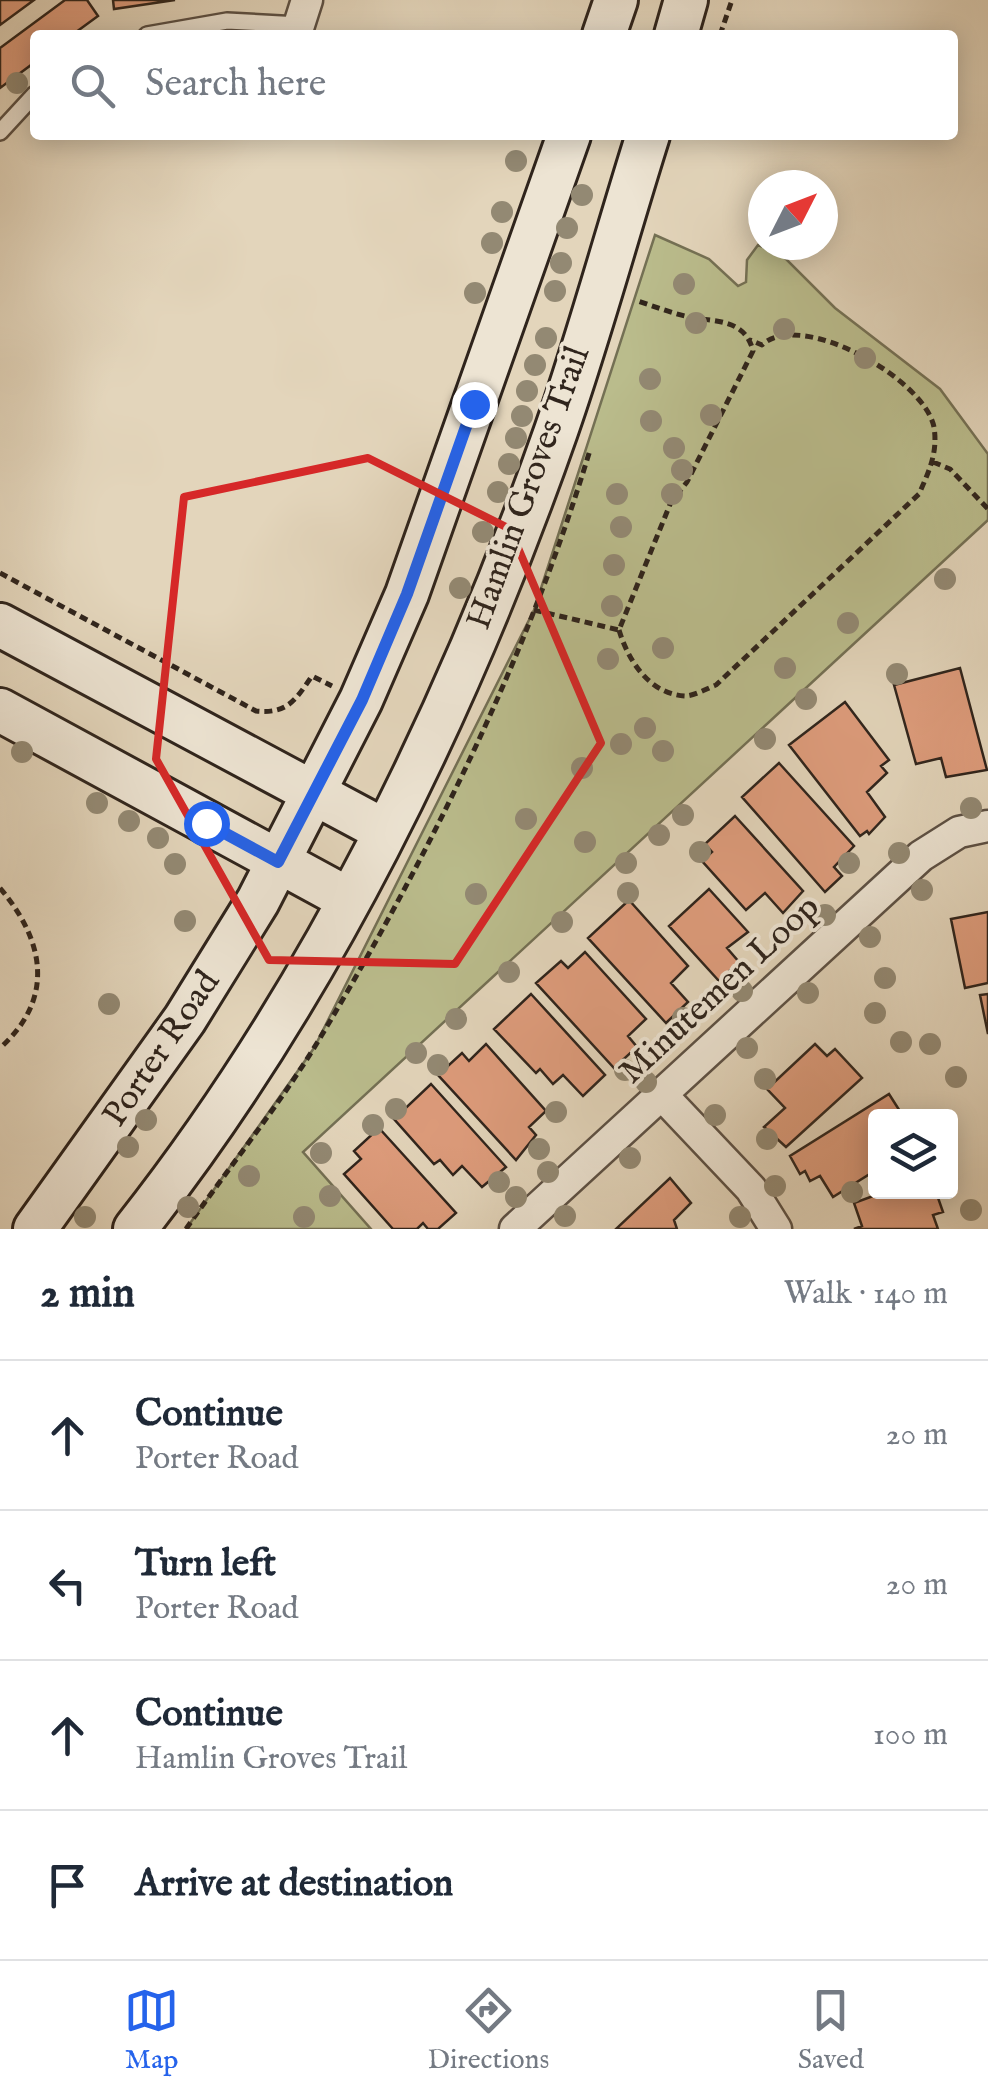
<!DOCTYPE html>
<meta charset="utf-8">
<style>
:root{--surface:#fff;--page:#f2f2f3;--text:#1f2937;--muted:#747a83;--line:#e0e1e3;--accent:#2563eb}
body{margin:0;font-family:"IM FELL English",serif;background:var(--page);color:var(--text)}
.controls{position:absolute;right:30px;bottom:30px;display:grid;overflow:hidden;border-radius:10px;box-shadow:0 5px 25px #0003}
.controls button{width:90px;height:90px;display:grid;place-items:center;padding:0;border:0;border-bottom:2px solid var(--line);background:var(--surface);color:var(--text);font:50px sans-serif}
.compass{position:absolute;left:748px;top:170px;width:90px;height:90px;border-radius:50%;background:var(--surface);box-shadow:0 5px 25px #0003;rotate:48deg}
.stop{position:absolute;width:30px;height:30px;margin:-22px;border:8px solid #2563eb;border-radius:50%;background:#fff}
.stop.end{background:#2563eb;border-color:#fff;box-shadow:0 2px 10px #0008}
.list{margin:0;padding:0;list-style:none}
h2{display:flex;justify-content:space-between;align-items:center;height:130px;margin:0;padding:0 40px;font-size:42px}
h2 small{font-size:32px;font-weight:400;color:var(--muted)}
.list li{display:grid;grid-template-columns:65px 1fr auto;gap:30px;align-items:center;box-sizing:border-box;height:150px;padding:0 40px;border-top:2px solid var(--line)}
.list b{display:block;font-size:38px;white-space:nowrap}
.list p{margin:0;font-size:32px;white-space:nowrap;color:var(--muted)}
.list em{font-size:32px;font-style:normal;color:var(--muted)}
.icon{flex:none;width:55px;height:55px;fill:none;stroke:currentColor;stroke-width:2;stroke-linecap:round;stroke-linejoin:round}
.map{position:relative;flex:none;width:988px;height:1229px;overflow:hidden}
.search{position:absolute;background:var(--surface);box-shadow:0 5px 25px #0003;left:30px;right:30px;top:30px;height:110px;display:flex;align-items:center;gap:25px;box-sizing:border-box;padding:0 35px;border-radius:10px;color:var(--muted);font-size:38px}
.sheet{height:730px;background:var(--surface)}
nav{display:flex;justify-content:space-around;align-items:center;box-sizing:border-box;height:140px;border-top:2px solid var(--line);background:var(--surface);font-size:28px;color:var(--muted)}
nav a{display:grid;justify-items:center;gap:5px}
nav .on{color:var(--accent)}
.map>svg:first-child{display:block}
.green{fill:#babc8c;stroke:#747054;stroke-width:2.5}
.building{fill:#de9c7c;stroke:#2f241c;stroke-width:2.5}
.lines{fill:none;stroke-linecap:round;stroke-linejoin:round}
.lane-casing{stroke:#5c5044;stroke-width:20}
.street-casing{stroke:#5c5044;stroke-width:35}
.secondary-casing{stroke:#2f241c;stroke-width:48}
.path{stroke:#2f241c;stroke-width:5;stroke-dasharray:8 5;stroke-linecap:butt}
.lane{stroke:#ede4d3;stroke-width:15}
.street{stroke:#ede4d3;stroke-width:30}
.secondary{stroke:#ede4d3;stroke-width:42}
.tree{fill:#938973}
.route{stroke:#2563eb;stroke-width:12}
.marked{fill:none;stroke:#d62828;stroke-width:8;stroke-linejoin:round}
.labels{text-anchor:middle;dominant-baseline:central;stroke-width:8;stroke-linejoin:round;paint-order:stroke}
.street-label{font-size:35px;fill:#2f241c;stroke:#ede4d3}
</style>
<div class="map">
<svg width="988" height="1229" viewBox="0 0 988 1229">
<rect width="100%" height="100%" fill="#e3d5bb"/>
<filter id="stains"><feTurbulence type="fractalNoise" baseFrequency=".002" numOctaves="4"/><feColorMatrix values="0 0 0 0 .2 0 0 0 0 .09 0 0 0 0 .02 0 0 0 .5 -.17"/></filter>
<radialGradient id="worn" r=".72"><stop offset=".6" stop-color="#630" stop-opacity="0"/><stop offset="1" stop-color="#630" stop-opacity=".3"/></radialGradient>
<!-- green -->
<path class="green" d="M655,235l54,24 29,27 8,-4 1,-22 11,-15 23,9 54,54 105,81 48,65v66l-685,632 68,77h-185l128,-181 220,-438z"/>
<!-- building -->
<path class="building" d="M0,0h34l-34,25z
M65,0h22l11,16 -26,19h-37v27l-35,26v-40z
M113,0h62l-61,9z
M960,668l27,102 -41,7 -5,-19 -25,6 -22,-79z
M845,702l44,58 -8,6 6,7 -20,19 18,25 -16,17 -2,-3 -7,5 -71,-91z
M779,763l75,83 -20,21 8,9 -17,16 -83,-95z
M735,816l68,75 -20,22 -18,-20 -19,17 -44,-49 10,-9 -7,-8z
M709,889l39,43 -21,16 12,14 -20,19 -50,-55z
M629,900l59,66 -17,17 17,19 -22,21 -78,-85z
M988,912v71l-23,5 -14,-69z
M585,952l61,67 -18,17 9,11 -23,21 -78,-85 25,-22 7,7z
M531,994l74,81 -22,21 -20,-21 -10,9 -13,-15 -4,4 -42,-44z
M988,994v40l-8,-39z
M486,1044l60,67 -17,16 7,8 -20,25 -78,-85 24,-22 7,8z
M815,1044l12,12 8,-7 27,29 -76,69 -22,-20 21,-19 -18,-19z
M431,1084l75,83 -24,20 -20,-21 -9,9 -13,-15 -6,4 -40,-45z
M889,1094l14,22h-27v54l-43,27 -13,-21 -10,5 -5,-10 -5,3 -10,-18z
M379,1128l77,85 -18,16h-10l-5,-6 -6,6h-24l-49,-55 17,-15 -7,-8z
M670,1178l21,25 -17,17 3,9h-61z
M884,1192h52l7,20 -10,3 5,14h-84l8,-3 -8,-23z"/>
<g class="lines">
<!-- lane casing -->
<g class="lane-casing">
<path id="lane" d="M147,35l80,-14 72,4
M0,132l35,-38"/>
</g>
<!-- street casing -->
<g class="street-casing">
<path id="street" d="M299,25l8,-25
M662,1095l89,94 25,40
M515,1229l406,-373 38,-24 29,-6"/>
</g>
<!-- secondary casing -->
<g class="secondary-casing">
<path id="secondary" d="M604,35l12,-35
M676,35l10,-35
M0,625l385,206
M0,710l348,189
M35,1229l150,-210 73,-118 103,-201 46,-106 162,-459
M135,1229c184,-233 323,-519 421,-798 34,-97 61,-198 92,-296"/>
</g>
<!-- path -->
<path class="path" d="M720,35l12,-35
M933,462l17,7 38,40
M0,573l256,138c31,3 39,-10 56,-35l20,10
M534,610l85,20 52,-128 16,-20 66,-131c-8,-33 -39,-29 -64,-34 -18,-4 -36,-11 -54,-17
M619,630c9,30 30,64 66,66 9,0 23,-8 31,-11l203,-191c10,-23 19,-41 15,-67 -10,-49 -134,-118 -172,-82l-12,-5
M0,888c44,52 56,110 0,160
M186,1229c43,-62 92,-122 131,-186 112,-187 210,-384 273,-593"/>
<!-- lane -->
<use href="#lane" class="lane"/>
<!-- street -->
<use href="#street" class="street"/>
<!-- secondary -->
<use href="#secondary" class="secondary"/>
</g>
<!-- trees -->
<g class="tree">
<circle cx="17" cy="83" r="11"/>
<circle cx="516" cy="161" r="11"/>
<circle cx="582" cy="195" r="11"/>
<circle cx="502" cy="212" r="11"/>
<circle cx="567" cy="228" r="11"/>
<circle cx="492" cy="243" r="11"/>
<circle cx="561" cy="263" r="11"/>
<circle cx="684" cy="284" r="11"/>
<circle cx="555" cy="291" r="11"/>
<circle cx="475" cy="293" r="11"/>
<circle cx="696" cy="323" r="11"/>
<circle cx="784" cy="329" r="11"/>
<circle cx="546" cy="338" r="11"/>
<circle cx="865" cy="358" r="11"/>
<circle cx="535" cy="365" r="11"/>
<circle cx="650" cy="379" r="11"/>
<circle cx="527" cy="391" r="11"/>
<circle cx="711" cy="415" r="11"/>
<circle cx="522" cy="416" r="11"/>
<circle cx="651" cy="421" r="11"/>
<circle cx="516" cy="438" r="11"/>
<circle cx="674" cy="448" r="11"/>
<circle cx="509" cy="464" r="11"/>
<circle cx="682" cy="470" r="11"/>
<circle cx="498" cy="492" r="11"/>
<circle cx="617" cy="494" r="11"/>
<circle cx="672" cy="494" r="11"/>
<circle cx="621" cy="527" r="11"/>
<circle cx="483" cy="532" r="11"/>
<circle cx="614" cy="565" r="11"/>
<circle cx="945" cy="579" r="11"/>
<circle cx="460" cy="588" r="11"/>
<circle cx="612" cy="606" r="11"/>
<circle cx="848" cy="623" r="11"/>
<circle cx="663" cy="648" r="11"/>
<circle cx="608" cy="659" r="11"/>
<circle cx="785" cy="668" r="11"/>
<circle cx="897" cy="674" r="11"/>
<circle cx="806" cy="699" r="11"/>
<circle cx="645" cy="728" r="11"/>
<circle cx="765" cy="739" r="11"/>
<circle cx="621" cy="744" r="11"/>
<circle cx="663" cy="751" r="11"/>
<circle cx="22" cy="752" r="11"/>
<circle cx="582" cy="768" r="11"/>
<circle cx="97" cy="803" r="11"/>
<circle cx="971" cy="808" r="11"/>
<circle cx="683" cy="815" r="11"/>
<circle cx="526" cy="819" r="11"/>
<circle cx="129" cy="821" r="11"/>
<circle cx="659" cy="835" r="11"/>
<circle cx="158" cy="838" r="11"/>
<circle cx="585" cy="842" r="11"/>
<circle cx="700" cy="852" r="11"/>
<circle cx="899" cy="853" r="11"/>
<circle cx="626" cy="863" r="11"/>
<circle cx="849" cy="863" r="11"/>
<circle cx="175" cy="864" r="11"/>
<circle cx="922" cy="890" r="11"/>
<circle cx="628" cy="893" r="11"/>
<circle cx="476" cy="894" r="11"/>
<circle cx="825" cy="915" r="11"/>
<circle cx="185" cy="921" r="11"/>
<circle cx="562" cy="922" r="11"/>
<circle cx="870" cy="937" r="11"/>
<circle cx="509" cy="972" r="11"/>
<circle cx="885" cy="978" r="11"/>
<circle cx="742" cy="991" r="11"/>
<circle cx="808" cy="993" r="11"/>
<circle cx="109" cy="1004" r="11"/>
<circle cx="875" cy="1013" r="11"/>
<circle cx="683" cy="1018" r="11"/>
<circle cx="456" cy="1019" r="11"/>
<circle cx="901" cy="1042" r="11"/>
<circle cx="930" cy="1044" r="11"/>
<circle cx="747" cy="1048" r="11"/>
<circle cx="416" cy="1053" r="11"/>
<circle cx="438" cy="1065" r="11"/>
<circle cx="625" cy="1070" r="11"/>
<circle cx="956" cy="1077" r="11"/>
<circle cx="765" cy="1079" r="11"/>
<circle cx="646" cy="1082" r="11"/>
<circle cx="396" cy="1109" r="11"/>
<circle cx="556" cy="1112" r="11"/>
<circle cx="715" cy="1115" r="11"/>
<circle cx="146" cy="1120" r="11"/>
<circle cx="373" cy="1125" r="11"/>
<circle cx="767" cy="1139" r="11"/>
<circle cx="128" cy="1147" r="11"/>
<circle cx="539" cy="1149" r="11"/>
<circle cx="321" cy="1153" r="11"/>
<circle cx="630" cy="1158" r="11"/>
<circle cx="548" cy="1172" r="11"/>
<circle cx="249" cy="1176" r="11"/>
<circle cx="499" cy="1182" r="11"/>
<circle cx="775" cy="1186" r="11"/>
<circle cx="852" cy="1192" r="11"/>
<circle cx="330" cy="1196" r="11"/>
<circle cx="516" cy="1197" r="11"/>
<circle cx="188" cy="1207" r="11"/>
<circle cx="971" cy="1210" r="11"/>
<circle cx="565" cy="1216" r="11"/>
<circle cx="85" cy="1217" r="11"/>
<circle cx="304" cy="1217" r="11"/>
<circle cx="740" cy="1217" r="11"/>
</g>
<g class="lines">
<!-- route -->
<path class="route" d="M206,823l72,39 84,-162 45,-106 67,-190"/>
</g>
<!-- marked area -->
<path class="marked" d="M368,458l142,71 91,214 -146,221 -186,-4 -113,-201 28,-262z"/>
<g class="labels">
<!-- street labels -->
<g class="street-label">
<text transform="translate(529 488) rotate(-70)">Hamlin Groves Trail</text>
<text transform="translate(720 990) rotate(-43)">Minutemen Loop</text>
<text transform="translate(162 1049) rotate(-56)">Porter Road</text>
</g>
</g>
<rect width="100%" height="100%" filter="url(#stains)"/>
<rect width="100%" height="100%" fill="url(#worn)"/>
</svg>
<div class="controls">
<button><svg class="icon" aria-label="layers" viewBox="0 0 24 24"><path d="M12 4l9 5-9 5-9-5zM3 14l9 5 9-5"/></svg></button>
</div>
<svg class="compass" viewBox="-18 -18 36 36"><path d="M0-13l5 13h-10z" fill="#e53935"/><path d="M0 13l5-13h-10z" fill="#747a83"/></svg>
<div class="stop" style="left:206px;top:823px"></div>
<div class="stop end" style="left:474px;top:404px"></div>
<div class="search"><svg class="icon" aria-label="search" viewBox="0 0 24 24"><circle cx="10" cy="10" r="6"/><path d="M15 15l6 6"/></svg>Search here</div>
</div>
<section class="sheet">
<h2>2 min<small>Walk · 140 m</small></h2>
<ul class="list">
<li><svg class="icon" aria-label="ahead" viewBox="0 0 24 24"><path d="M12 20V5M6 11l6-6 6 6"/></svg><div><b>Continue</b><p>Porter Road</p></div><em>20 m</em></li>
<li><svg class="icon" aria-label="left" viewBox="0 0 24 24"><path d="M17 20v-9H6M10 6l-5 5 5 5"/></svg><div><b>Turn left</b><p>Porter Road</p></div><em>20 m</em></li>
<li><svg class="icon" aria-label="ahead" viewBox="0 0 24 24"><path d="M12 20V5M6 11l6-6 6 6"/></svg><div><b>Continue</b><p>Hamlin Groves Trail</p></div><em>100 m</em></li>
<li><svg class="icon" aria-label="arrive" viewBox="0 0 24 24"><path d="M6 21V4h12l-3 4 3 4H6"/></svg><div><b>Arrive at destination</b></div></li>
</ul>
</section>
<nav>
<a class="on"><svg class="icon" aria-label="map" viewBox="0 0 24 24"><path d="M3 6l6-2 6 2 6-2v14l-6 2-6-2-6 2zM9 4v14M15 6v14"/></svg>Map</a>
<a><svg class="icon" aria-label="directions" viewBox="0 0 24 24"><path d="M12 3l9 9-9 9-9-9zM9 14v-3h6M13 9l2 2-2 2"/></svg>Directions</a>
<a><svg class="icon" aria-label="saved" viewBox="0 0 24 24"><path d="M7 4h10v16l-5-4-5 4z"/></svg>Saved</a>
</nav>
